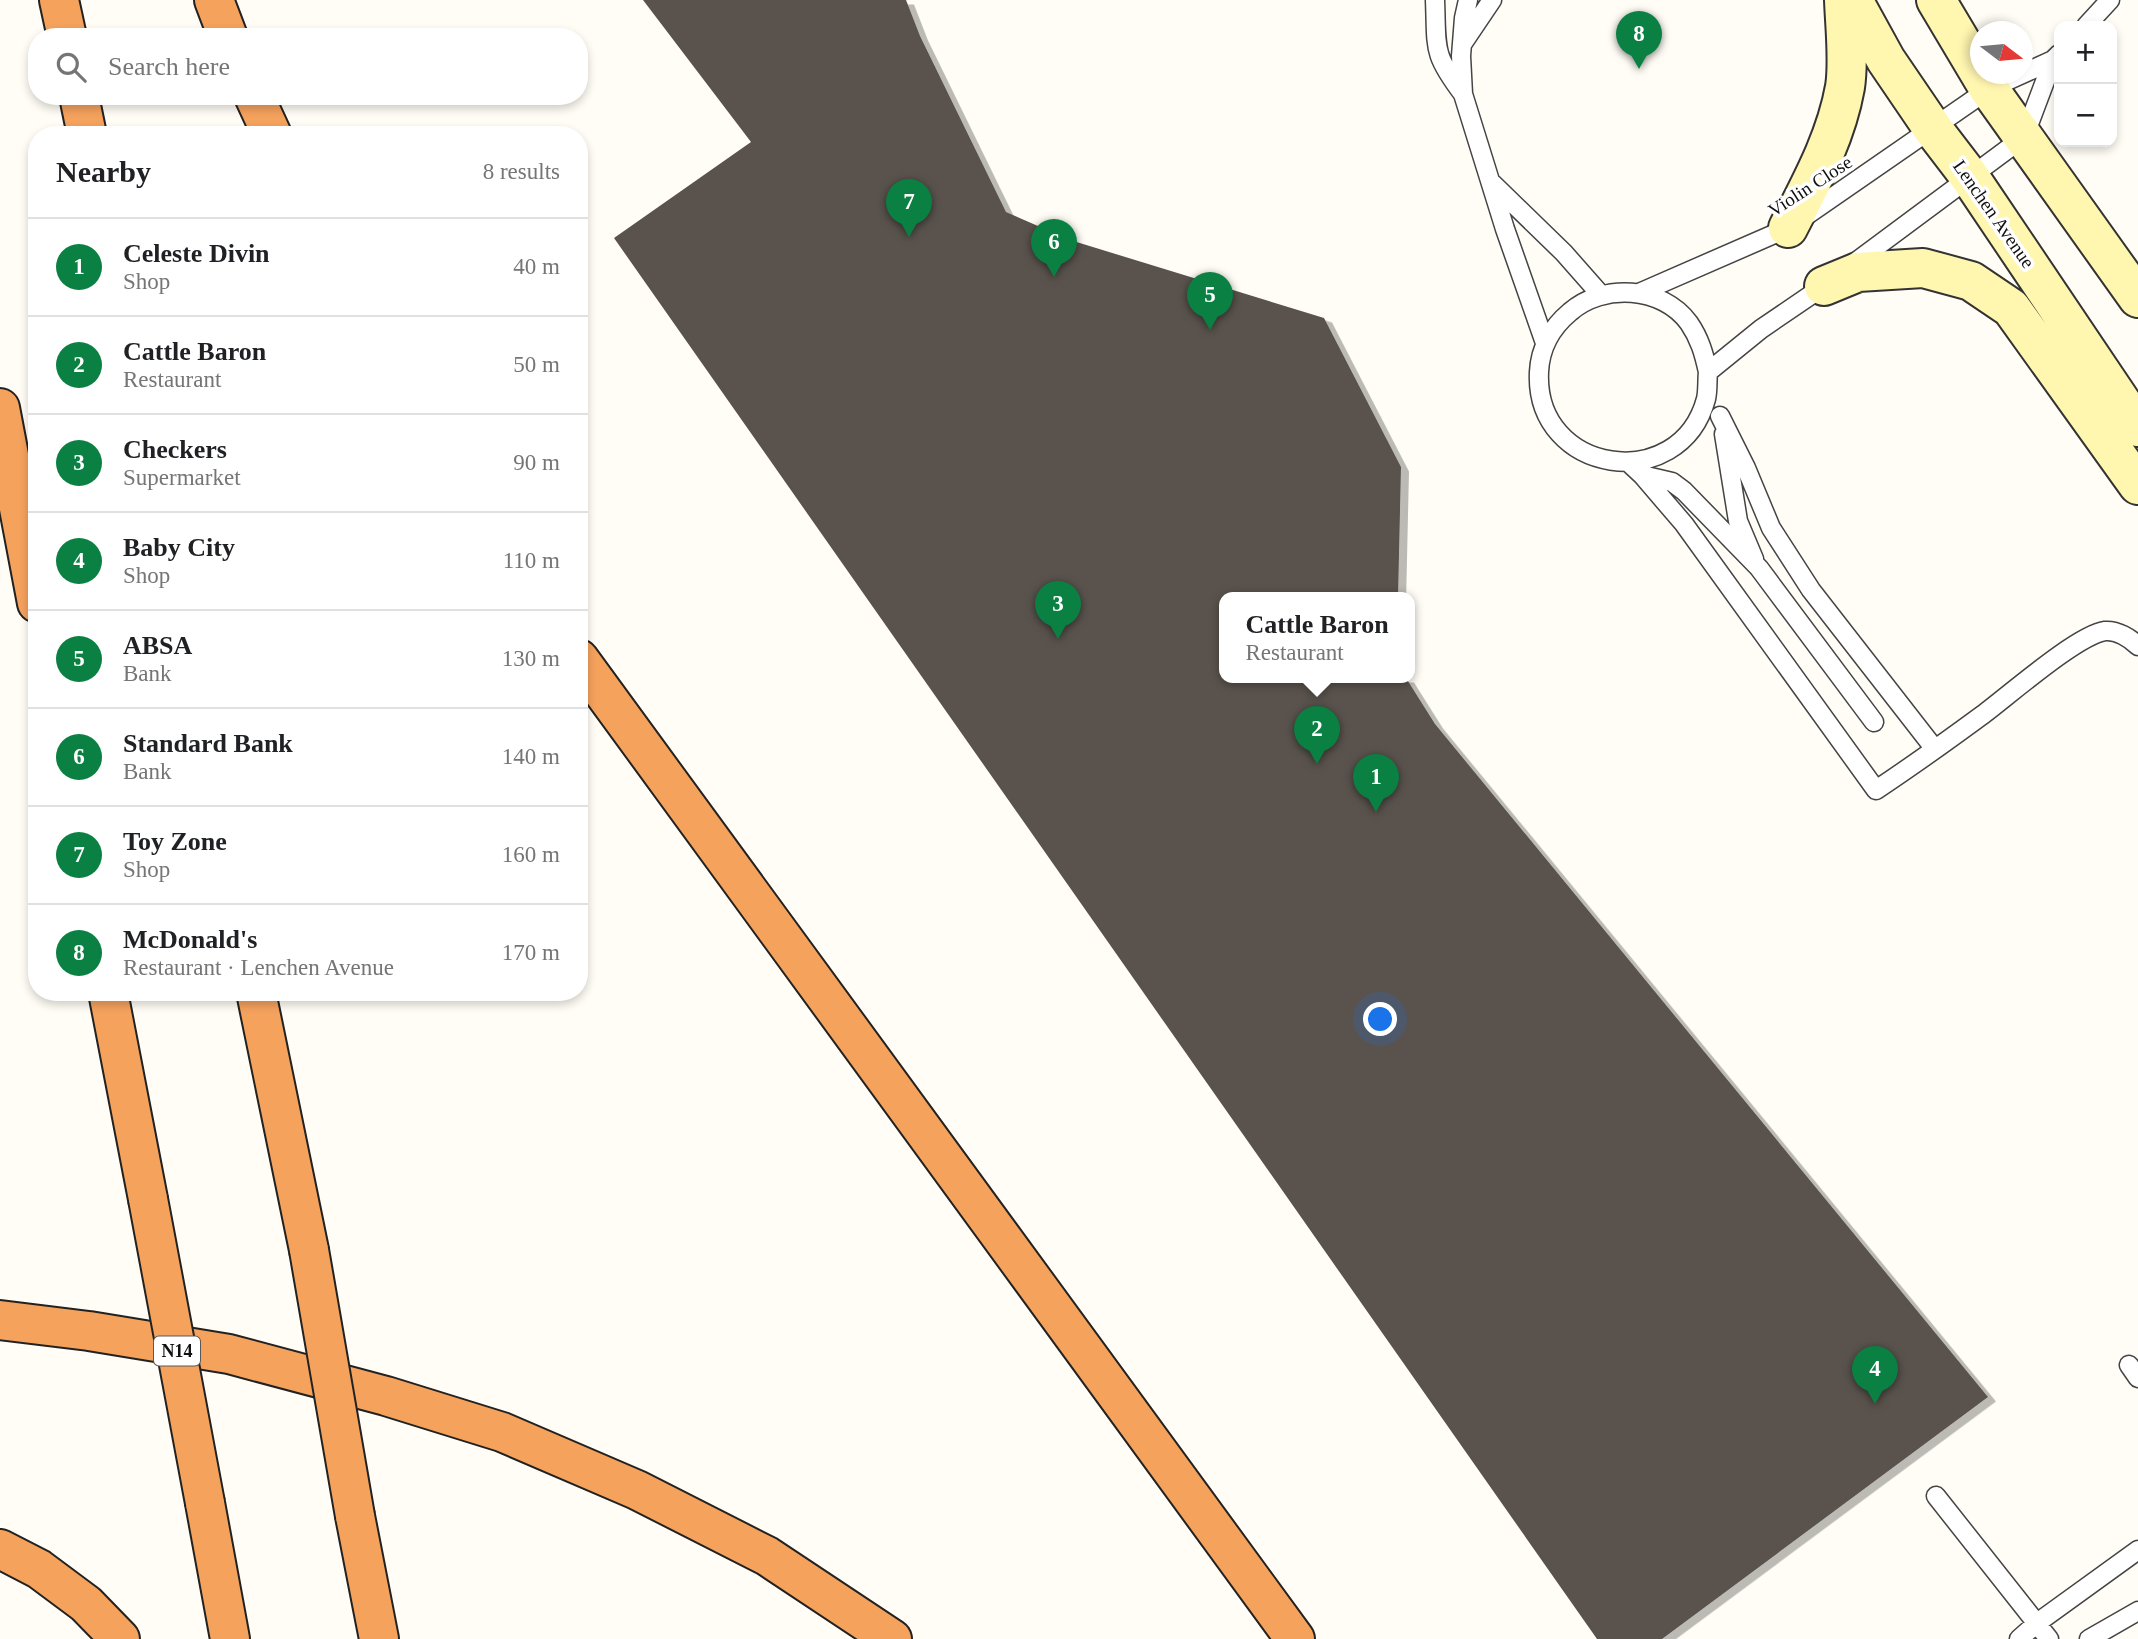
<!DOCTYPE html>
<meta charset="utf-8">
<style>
:root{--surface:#fff;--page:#f6f6f6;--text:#202124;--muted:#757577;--line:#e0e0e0;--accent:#0b8043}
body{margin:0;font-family:"Times New Roman",serif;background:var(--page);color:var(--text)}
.controls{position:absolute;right:21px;top:21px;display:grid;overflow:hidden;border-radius:14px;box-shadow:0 4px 10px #0003}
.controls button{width:63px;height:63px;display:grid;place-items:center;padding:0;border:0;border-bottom:2px solid var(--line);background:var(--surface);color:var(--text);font:35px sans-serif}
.compass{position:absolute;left:1970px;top:21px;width:63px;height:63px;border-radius:50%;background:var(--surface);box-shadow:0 4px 10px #0003;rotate:106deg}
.you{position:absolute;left:1381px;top:1020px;width:24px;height:24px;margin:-18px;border:5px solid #fff;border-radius:50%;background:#1a73e8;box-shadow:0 0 0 10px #1a73e833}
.badge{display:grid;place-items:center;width:46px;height:46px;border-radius:50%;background:var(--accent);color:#fff;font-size:23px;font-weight:700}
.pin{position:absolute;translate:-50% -58px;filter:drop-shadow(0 2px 4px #0008)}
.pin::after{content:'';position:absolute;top:37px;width:24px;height:21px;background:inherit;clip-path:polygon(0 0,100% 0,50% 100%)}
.popup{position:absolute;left:1219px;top:592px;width:196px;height:91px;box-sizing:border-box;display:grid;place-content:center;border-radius:14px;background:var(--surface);filter:drop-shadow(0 2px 5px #0005);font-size:23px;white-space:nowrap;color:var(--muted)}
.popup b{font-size:26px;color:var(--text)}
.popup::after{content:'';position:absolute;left:50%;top:100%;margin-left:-14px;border:14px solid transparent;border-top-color:var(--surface)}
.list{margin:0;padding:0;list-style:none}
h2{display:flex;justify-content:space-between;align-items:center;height:91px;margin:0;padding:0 28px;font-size:30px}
h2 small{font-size:23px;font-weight:400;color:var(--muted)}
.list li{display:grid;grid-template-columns:46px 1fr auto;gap:21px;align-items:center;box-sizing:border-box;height:98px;padding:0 28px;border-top:2px solid var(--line)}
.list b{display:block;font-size:26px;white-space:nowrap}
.list p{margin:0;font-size:23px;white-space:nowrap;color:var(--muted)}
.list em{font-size:23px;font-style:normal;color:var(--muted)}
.icon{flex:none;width:38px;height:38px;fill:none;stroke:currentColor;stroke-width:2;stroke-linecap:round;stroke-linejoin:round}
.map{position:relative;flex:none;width:2138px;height:1639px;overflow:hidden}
.search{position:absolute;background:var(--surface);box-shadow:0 4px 10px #0003;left:28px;top:28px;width:560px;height:77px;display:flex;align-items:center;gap:18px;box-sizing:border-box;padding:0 24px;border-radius:28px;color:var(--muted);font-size:26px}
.panel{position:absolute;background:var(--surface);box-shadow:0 4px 10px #0003;left:28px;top:126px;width:560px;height:875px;border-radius:28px}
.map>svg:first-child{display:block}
.building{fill:#5a524d;filter:url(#shadow)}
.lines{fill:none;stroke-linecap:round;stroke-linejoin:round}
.lane-casing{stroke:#444;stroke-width:21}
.secondary-casing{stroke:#333;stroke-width:42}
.highway-casing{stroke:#222;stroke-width:42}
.lane{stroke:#fff;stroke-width:18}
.secondary{stroke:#fff6b0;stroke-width:38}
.highway{stroke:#f5a25d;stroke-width:38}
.highway-bridge-casing{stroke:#222;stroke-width:42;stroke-linecap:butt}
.highway-bridge{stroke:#f5a25d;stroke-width:38}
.labels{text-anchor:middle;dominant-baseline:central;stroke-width:7;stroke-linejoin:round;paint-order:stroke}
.shield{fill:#fff;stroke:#585858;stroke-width:2}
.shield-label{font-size:18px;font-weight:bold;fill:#111}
.street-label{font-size:19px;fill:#111;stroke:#fff}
</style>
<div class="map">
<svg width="2138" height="1639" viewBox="0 0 2138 1639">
<defs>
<filter id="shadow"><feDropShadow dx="8" dy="4.5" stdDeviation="0" flood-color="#0004"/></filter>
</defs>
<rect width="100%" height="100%" fill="#fffdf5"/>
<!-- building -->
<path class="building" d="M643,0h263l14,36 86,176 64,28 254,78 77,149 -3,131h-174v80h182l29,46 553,673 -326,242h-65l-983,-1401 137,-96z"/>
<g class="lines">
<!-- lane casing -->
<g class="lane-casing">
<path id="lane" d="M1435,0c2,49 -3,53 28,94
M1468,0l-4,18 -3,38 2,38 42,135 40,114
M2086,26l24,-26
M1463,43l29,-43
M1493,184l71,69 37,42
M1849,267l175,-130 29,-77 6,-6
M1639,293l149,-65 201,-139 64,-29
M1708,372c-4,-18 -8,-33 -19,-49 -27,-37 -86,-40 -119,-11 -18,15 -30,36 -31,60 -5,103 141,124 167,27 2,-8 1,-18 2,-27l53,-43 66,-45
M1720,416l26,52 25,60 40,62 123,158
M1724,434l14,87 16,38
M1628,462l14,13 42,49 192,266c36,-24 71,-49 105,-74 26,-19 96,-81 124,-85 12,-1 25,7 33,15
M1642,475l30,7 12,9 75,77 115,154
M2129,1365l9,13
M1936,1496l113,143
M2019,1639l18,-16 101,-73
M2089,1639l49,-28"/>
</g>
<!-- secondary casing -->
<g class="secondary-casing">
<path id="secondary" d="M1853,0l33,60 47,69 36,47 169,251
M1936,0l53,89 149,209
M1788,228c23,-45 48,-90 57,-141 4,-26 0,-60 -1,-87
M1824,286l34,-14 65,-4 48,13 40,27 127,177"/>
</g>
<!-- highway casing -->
<g class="highway-casing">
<path id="highway" d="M59,0l8,37
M214,0l14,37
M79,96l8,39
M254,96l18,39
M0,408l37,195
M579,659l716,980
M108,992l40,207
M256,992l53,258
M0,1320l89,11 140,23 157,42 116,36 135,58 130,66 125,83
M205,1503l25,136
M355,1516l24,123
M0,1549l39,20 47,35 34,35"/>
</g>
<!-- lane -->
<use href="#lane" class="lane"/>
<!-- secondary -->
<use href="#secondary" class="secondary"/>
<!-- highway -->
<use href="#highway" class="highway"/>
<!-- highway-bridge casing -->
<g class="highway-bridge-casing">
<path id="highway-bridge" d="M148,1199l57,304
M309,1250l46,266"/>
</g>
<!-- highway-bridge -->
<use href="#highway-bridge" class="highway-bridge"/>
</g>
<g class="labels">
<!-- shield labels -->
<rect class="shield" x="154" y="1336.5" width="46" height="29" rx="5"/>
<g class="shield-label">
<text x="177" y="1351">N14</text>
</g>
<!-- street labels -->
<g class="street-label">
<text transform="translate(1810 186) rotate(-33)">Violin Close</text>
<text transform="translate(1994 214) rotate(55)">Lenchen Avenue</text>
</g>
</g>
</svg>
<div class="controls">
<button>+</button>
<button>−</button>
</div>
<svg class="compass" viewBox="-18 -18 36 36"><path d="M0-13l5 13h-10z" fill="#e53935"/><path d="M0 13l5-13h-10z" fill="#757577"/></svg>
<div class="you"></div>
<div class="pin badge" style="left:1376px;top:812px">1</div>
<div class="pin badge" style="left:1317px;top:764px">2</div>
<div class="popup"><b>Cattle Baron</b>Restaurant</div>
<div class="pin badge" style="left:1058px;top:639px">3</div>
<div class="pin badge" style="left:1875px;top:1404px">4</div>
<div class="pin badge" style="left:1210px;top:330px">5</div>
<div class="pin badge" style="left:1054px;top:277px">6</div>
<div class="pin badge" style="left:909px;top:237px">7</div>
<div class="pin badge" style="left:1639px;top:69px">8</div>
<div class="search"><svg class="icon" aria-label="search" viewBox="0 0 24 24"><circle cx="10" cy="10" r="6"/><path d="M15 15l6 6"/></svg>Search here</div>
<section class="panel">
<h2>Nearby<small>8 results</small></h2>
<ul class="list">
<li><span class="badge">1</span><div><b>Celeste Divin</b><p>Shop</p></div><em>40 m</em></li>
<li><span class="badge">2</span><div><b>Cattle Baron</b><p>Restaurant</p></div><em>50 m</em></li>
<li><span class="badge">3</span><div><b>Checkers</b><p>Supermarket</p></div><em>90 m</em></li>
<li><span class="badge">4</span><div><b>Baby City</b><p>Shop</p></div><em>110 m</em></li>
<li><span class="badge">5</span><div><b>ABSA</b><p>Bank</p></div><em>130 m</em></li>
<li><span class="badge">6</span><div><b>Standard Bank</b><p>Bank</p></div><em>140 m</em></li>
<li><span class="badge">7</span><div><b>Toy Zone</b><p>Shop</p></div><em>160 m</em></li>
<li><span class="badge">8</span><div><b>McDonald's</b><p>Restaurant · Lenchen Avenue</p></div><em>170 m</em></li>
</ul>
</section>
</div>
